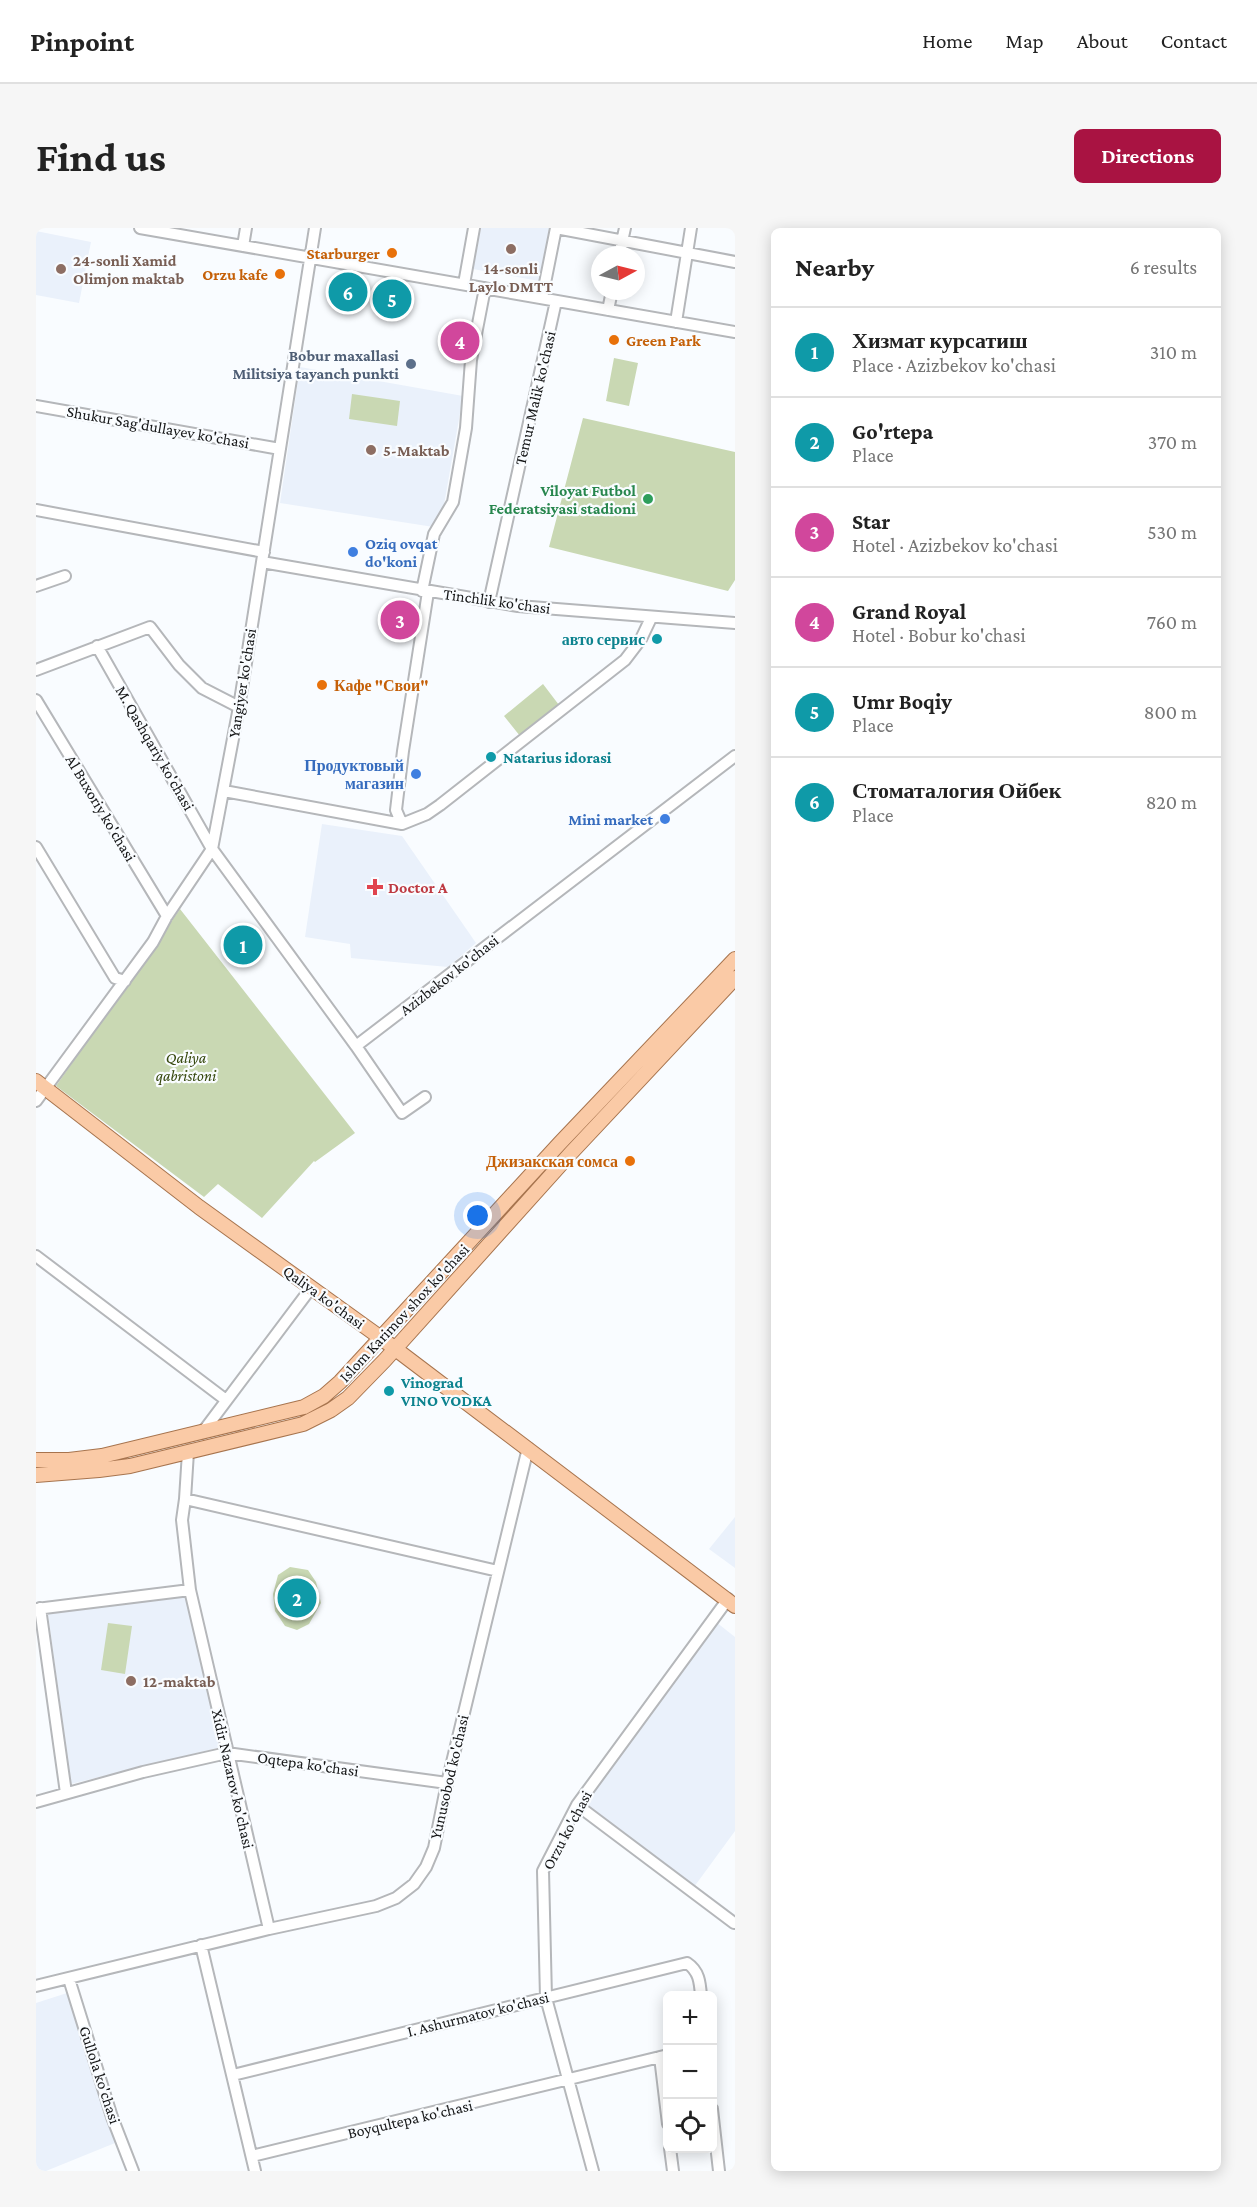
<!DOCTYPE html>
<meta charset="utf-8">
<style>
:root{--surface:#fff;--page:#f6f6f6;--text:#222;--muted:#767676;--line:#e0e0e0;--accent:#a91342}
body{margin:0;font-family:"Crimson Pro",serif;background:var(--page);color:var(--text)}
.controls{position:absolute;right:18px;bottom:18px;display:grid;overflow:hidden;border-radius:9px;box-shadow:0 3px 15px #0003}
.controls button{width:54px;height:54px;display:grid;place-items:center;padding:0;border:0;border-bottom:2px solid var(--line);background:var(--surface);color:var(--text);font:30px sans-serif}
.compass{position:absolute;left:555px;top:18px;width:54px;height:54px;border-radius:50%;background:var(--surface);box-shadow:0 3px 15px #0003;rotate:83deg}
.you{position:absolute;left:442px;top:988px;width:21px;height:21px;margin:-15px;border:4px solid #fff;border-radius:50%;background:#1a73e8;box-shadow:0 0 0 9px #1a73e833}
.badge{display:grid;place-items:center;width:39px;height:39px;border-radius:50%;background:var(--accent);color:#fff;font-size:20px;font-weight:700}
.pin{position:absolute;translate:-50% -50%;border:3px solid #fff;box-shadow:0 2px 6px #0006}
.list{margin:0;padding:0;list-style:none}
h2{display:flex;justify-content:space-between;align-items:center;height:78px;margin:0;padding:0 24px;font-size:26px}
h2 small{font-size:20px;font-weight:400;color:var(--muted)}
.list li{display:grid;grid-template-columns:39px 1fr auto;gap:18px;align-items:center;box-sizing:border-box;height:90px;padding:0 24px;border-top:2px solid var(--line)}
.list b{display:block;font-size:22px;white-space:nowrap}
.list p{margin:0;font-size:20px;white-space:nowrap;color:var(--muted)}
.list em{font-size:20px;font-style:normal;color:var(--muted)}
.icon{flex:none;width:33px;height:33px;fill:none;stroke:currentColor;stroke-width:2;stroke-linecap:round;stroke-linejoin:round}
.map{position:relative;flex:none;width:699px;height:1943px;overflow:hidden;border-radius:9px}
header{display:flex;align-items:center;gap:36px;box-sizing:border-box;height:84px;padding:0 30px;background:var(--surface);border-bottom:2px solid var(--line)}
header strong{font-size:28px}
nav{display:flex;gap:33px;margin-inline-start:auto;font-size:21px}
.intro{display:flex;align-items:center;justify-content:space-between;box-sizing:border-box;height:144px;padding:0 36px}
h1{margin:0;font-size:42px}
.button{padding:15px 27px;border-radius:9px;background:var(--accent);color:#fff;font-size:21px;font-weight:700}
main{display:flex;gap:36px;padding:0 36px}
aside{flex:1;background:var(--surface);border-radius:9px;box-shadow:0 3px 15px #0003}
.map>svg:first-child{display:block}
.built{fill:#eaf1fb}
.green{fill:#c9d8b3}
.lines{fill:none;stroke-linecap:round;stroke-linejoin:round}
.minor-casing{stroke:#b5b7ba;stroke-width:14}
.major-casing{stroke:#a7744e;stroke-width:16}
.minor{stroke:#fff;stroke-width:10}
.major{stroke:#facaa6;stroke-width:14}
.education-dot{fill:#8d6e63;stroke:#f9fcff;stroke-width:2}
.food-dot{fill:#e8710a;stroke:#f9fcff;stroke-width:2}
.service-dot{fill:#5c6f8a;stroke:#f9fcff;stroke-width:2}
.leisure-dot{fill:#2e9e5b;stroke:#f9fcff;stroke-width:2}
.shop-dot{fill:#3f7fe0;stroke:#f9fcff;stroke-width:2}
.culture-dot{fill:#0f9aa8;stroke:#f9fcff;stroke-width:2}
.health-dot{fill:#e0444e;stroke:#f9fcff;stroke-width:2}
.labels{text-anchor:middle;dominant-baseline:central;stroke-width:4.5;stroke-linejoin:round;paint-order:stroke}
.food-label{font-size:16px;font-weight:bold;fill:#c56008;stroke:#f9fcff;text-anchor:end}
.education-label{font-size:16px;font-weight:bold;fill:#785e54;stroke:#f9fcff;text-anchor:start}
.service-label{font-size:16px;font-weight:bold;fill:#4e5e75;stroke:#f9fcff;text-anchor:end}
.street-label{font-size:16px;fill:#151617;stroke:#f9fcff}
.leisure-label{font-size:16px;font-weight:bold;fill:#27864d;stroke:#f9fcff;text-anchor:end}
.shop-label{font-size:16px;font-weight:bold;fill:#366cbe;stroke:#f9fcff;text-anchor:end}
.culture-label{font-size:16px;font-weight:bold;fill:#0d838f;stroke:#f9fcff;text-anchor:start}
.health-label{font-size:16px;font-weight:bold;fill:#be3a42;stroke:#f9fcff;text-anchor:start}
.park-label{font-size:16px;font-style:italic;fill:#35470c;stroke:#f9fcff}
</style>
<header>
<strong>Pinpoint</strong>
<nav><a>Home</a><a>Map</a><a>About</a><a>Contact</a></nav>
</header>
<div class="intro"><h1>Find us</h1><a class="button">Directions</a></div>
<main>
<div class="map">
<svg width="699" height="1943" viewBox="0 0 699 1943">
<rect width="100%" height="100%" fill="#f9fcff"/>
<!-- built -->
<path class="built" d="M445,0h68l-10,53 -66,-12z
M0,3l55,11 -12,61 -43,-8z
M264,139l163,29 -23,132 -160,-25z
M286,596l80,12 74,107 -28,24 -97,-9 -1,-14 -45,-7z
M699,1289v51l-26,-19z
M150,1367l35,152 -150,37 -23,-170z
M680,1394l19,15v194l-41,56 -110,-85z
M31,1765l48,150 -69,28h-10v-168z"/>
<!-- green -->
<path class="green" d="M578,130l24,5 -9,43 -23,-5z
M316,166l48,7 -3,25 -48,-7z
M547,190l152,34v128l-7,11 -179,-44z
M507,456l16,21 -39,31 -16,-20z
M144,681l175,224 -40,29 -1,-1 -52,57 -44,-34 -14,13 -148,-111z
M254,1339l18,3 8,12 5,21 -12,21 -12,6 -12,-4 -10,-15 -2,-17 5,-19z
M72,1395l24,3 -7,48 -24,-4z"/>
<g class="lines">
<!-- minor casing -->
<g class="minor-casing">
<path id="minor" d="M104,0l595,104
M520,0l179,34
M207,18l3,-18
M583,27l6,-27
M428,56l10,-56
M506,70l14,-70
M572,82l4,-19
M640,94l15,-94
M0,178l244,43
M0,282l228,42
M226,334l256,44 217,17
M0,358l29,-10
M386,363l12,-57 19,-32 13,-74 5,-68 14,-72
M453,374l67,-301
M61,418l115,203 144,197 379,-290
M0,442l114,-43 29,38 23,23 37,19
M0,472l131,216
M188,563l178,33 -6,-14 7,-59 25,-159
M366,596l25,-10 13,-9 185,-145 16,-21 10,-21
M0,619l79,131 10,3
M320,818l46,67 23,-16
M0,873l117,-159 14,-26 45,-67 27,-142 76,-479
M0,1028l190,144
M166,1205l109,-145
M152,1224l-3,47 -3,21 8,70 79,339
M149,1271l313,72
M4,1380l26,185
M0,1381l154,-19
M0,1574l107,-30 84,-19 220,30
M541,1577l157,118
M165,1717l54,226
M33,1751l43,138 21,54
M0,1758l233,-57 107,-23 20,-8 18,-14 12,-17 8,-19 13,-65 81,-335
M624,1829l8,67
M197,1847l454,-112c12,8 13,19 14,33
M676,1881l7,62
M634,1920l3,23
M216,1928l416,-101
M557,1943l-47,-173 -3,-127 34,-66 151,-206"/>
</g>
<!-- major casing -->
<g class="major-casing">
<path id="major" d="M0,853l163,126 182,131 354,268
M0,1232h33l33,-4 202,-49 20,-11 16,-14 220,-239 175,-184
M0,1247l63,-5 31,-4 173,-42 28,-14 17,-12 37,-38 186,-207 164,-175"/>
</g>
<!-- minor -->
<use href="#minor" class="minor"/>
<!-- major -->
<use href="#major" class="major"/>
</g>
<!-- markers -->
<g class="education-dot">
<circle cx="475" cy="21" r="6"/>
<circle cx="25" cy="41" r="6"/>
<circle cx="335" cy="222" r="6"/>
<circle cx="95" cy="1453" r="6"/>
</g>
<g class="food-dot">
<circle cx="356" cy="25" r="6"/>
<circle cx="244" cy="46" r="6"/>
<circle cx="578" cy="112" r="6"/>
<circle cx="286" cy="457" r="6"/>
<circle cx="594" cy="933" r="6"/>
</g>
<circle class="service-dot" cx="375" cy="136" r="6"/>
<circle class="leisure-dot" cx="612" cy="271" r="6"/>
<g class="shop-dot">
<circle cx="317" cy="324" r="6"/>
<circle cx="380" cy="546" r="6"/>
<circle cx="629" cy="591" r="6"/>
</g>
<g class="culture-dot">
<circle cx="621" cy="411" r="6"/>
<circle cx="455" cy="529" r="6"/>
<circle cx="353" cy="1163" r="6"/>
</g>
<path class="health-dot" d="M336 650h6v6h6v6h-6v6h-6v-6h-6v-6h6z"/>
<g class="labels">
<!-- food labels -->
<g class="food-label">
<text x="344" y="25">Starburger</text>
<text x="232" y="46">Orzu kafe</text>
<text x="590" y="112" text-anchor="start">Green Park</text>
<text x="298" y="457" text-anchor="start">Кафе "Свои"</text>
<text x="582" y="933">Джизакская сомса</text>
</g>
<!-- education labels -->
<g class="education-label">
<text x="37" y="32">24-sonli Xamid<tspan x="37" dy="18">Olimjon maktab</tspan></text>
<text x="475" y="40" text-anchor="middle">14-sonli<tspan x="475" dy="18">Laylo DMTT</tspan></text>
<text x="347" y="222">5-Maktab</text>
<text x="107" y="1453">12-maktab</text>
</g>
<!-- service labels -->
<g class="service-label">
<text x="363" y="127">Bobur maxallasi<tspan x="363" dy="18">Militsiya tayanch punkti</tspan></text>
</g>
<!-- street labels -->
<g class="street-label">
<text transform="translate(499 170) rotate(-77)">Temur Malik ko'chasi</text>
<text transform="translate(122 199) rotate(10)">Shukur Sag'dullayev ko'chasi</text>
<text transform="translate(461 373) rotate(8)">Tinchlik ko'chasi</text>
<text transform="translate(206 455) rotate(-81)">Yangiyer ko'chasi</text>
<text transform="translate(119 520) rotate(60)">M. Qashqariy ko'chasi</text>
<text transform="translate(65 580) rotate(59)">Al Buxoriy ko'chasi</text>
<text transform="translate(413 747) rotate(-38)">Azizbekov ko'chasi</text>
<text transform="translate(288 1069) rotate(36)">Qaliya ko'chasi</text>
<text transform="translate(368 1085) rotate(-47)">Islom Karimov shox ko'chasi</text>
<text transform="translate(272 1536) rotate(8)">Oqtepa ko'chasi</text>
<text transform="translate(413 1549) rotate(-77)">Yunusobod ko'chasi</text>
<text transform="translate(197 1551) rotate(77)">Xidir Nazarov ko'chasi</text>
<text transform="translate(531 1602) rotate(-62)">Orzu ko'chasi</text>
<text transform="translate(442 1786) rotate(-14)">I. Ashurmatov ko'chasi</text>
<text transform="translate(64 1847) rotate(72)">Gullola ko'chasi</text>
<text transform="translate(374 1891) rotate(-13)">Boyqultepa ko'chasi</text>
</g>
<!-- leisure labels -->
<g class="leisure-label">
<text x="600" y="262">Viloyat Futbol<tspan x="600" dy="18">Federatsiyasi stadioni</tspan></text>
</g>
<!-- shop labels -->
<g class="shop-label">
<text x="329" y="315" text-anchor="start">Oziq ovqat<tspan x="329" dy="18">do'koni</tspan></text>
<text x="368" y="537">Продуктовый<tspan x="368" dy="18">магазин</tspan></text>
<text x="617" y="591">Mini market</text>
</g>
<!-- culture labels -->
<g class="culture-label">
<text x="609" y="411" text-anchor="end">авто сервис</text>
<text x="467" y="529">Natarius idorasi</text>
<text x="365" y="1154">Vinograd<tspan x="365" dy="18">VINO VODKA</tspan></text>
</g>
<!-- health labels -->
<g class="health-label">
<text x="352" y="659">Doctor A</text>
</g>
<!-- park labels -->
<g class="park-label">
<text x="150" y="829">Qaliya<tspan x="150" dy="18">qabristoni</tspan></text>
</g>
</g>
</svg>
<div class="controls">
<button>+</button>
<button>−</button>
<button><svg class="icon" aria-label="locate" viewBox="0 0 24 24"><circle cx="12" cy="12" r="6"/><path d="M12 2v4M12 18v4M2 12h4M18 12h4"/></svg></button>
</div>
<svg class="compass" viewBox="-18 -18 36 36"><path d="M0-13l5 13h-10z" fill="#e53935"/><path d="M0 13l5-13h-10z" fill="#767676"/></svg>
<div class="you"></div>
<div class="pin badge" style="left:207px;top:717px;background:#0f9aa8">1</div>
<div class="pin badge" style="left:261px;top:1370px;background:#0f9aa8">2</div>
<div class="pin badge" style="left:364px;top:392px;background:#d1479c">3</div>
<div class="pin badge" style="left:424px;top:113px;background:#d1479c">4</div>
<div class="pin badge" style="left:356px;top:71px;background:#0f9aa8">5</div>
<div class="pin badge" style="left:312px;top:64px;background:#0f9aa8">6</div>
</div>
<aside>
<h2>Nearby<small>6 results</small></h2>
<ul class="list">
<li><span class="badge" style="background:#0f9aa8">1</span><div><b>Хизмат курсатиш</b><p>Place · Azizbekov ko'chasi</p></div><em>310 m</em></li>
<li><span class="badge" style="background:#0f9aa8">2</span><div><b>Go'rtepa</b><p>Place</p></div><em>370 m</em></li>
<li><span class="badge" style="background:#d1479c">3</span><div><b>Star</b><p>Hotel · Azizbekov ko'chasi</p></div><em>530 m</em></li>
<li><span class="badge" style="background:#d1479c">4</span><div><b>Grand Royal</b><p>Hotel · Bobur ko'chasi</p></div><em>760 m</em></li>
<li><span class="badge" style="background:#0f9aa8">5</span><div><b>Umr Boqiy</b><p>Place</p></div><em>800 m</em></li>
<li><span class="badge" style="background:#0f9aa8">6</span><div><b>Стоматалогия Ойбек</b><p>Place</p></div><em>820 m</em></li>
</ul>
</aside>
</main>
